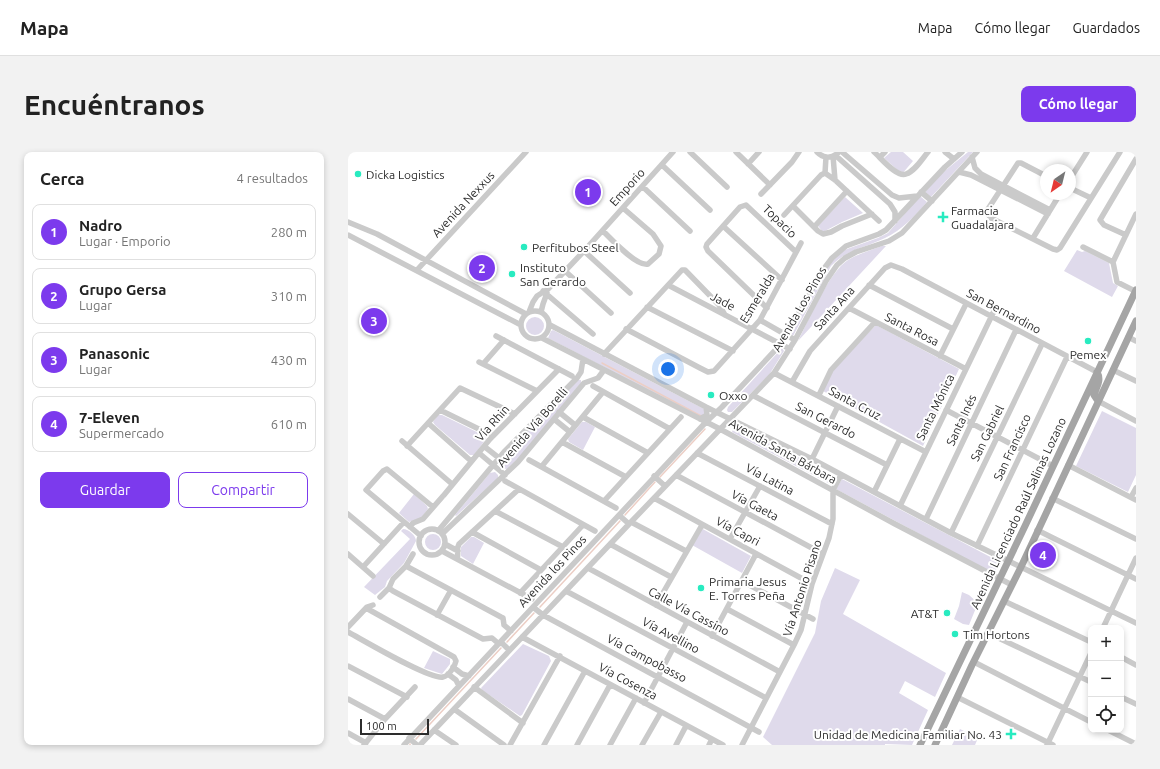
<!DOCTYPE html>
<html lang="es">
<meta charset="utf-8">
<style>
:root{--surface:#fff;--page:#f2f2f2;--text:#222;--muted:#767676;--line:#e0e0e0;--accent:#7c3aed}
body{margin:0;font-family:Ubuntu,sans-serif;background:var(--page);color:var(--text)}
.controls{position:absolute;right:12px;bottom:12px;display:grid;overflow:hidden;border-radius:8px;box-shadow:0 2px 6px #0003}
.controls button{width:36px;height:36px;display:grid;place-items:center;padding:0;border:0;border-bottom:1px solid var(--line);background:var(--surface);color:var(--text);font:20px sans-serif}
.compass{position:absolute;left:692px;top:12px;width:36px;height:36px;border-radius:50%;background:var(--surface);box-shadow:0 2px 6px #0003;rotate:215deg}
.scale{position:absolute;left:12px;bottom:10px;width:69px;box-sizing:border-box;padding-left:4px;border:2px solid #2d2d2d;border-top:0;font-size:11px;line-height:14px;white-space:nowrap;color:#2d2d2d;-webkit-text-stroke:3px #fff;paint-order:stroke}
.you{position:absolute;left:320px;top:217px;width:14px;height:14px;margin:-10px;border:3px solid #fff;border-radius:50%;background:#1a73e8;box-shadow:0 0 0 6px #1a73e833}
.badge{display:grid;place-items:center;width:26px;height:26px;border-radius:50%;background:var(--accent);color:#fff;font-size:13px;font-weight:700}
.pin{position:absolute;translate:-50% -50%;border:2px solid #fff;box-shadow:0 1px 4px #0006}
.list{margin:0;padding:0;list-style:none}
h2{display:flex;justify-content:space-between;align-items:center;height:52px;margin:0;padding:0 16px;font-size:17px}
h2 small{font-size:13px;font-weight:400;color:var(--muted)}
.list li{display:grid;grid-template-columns:26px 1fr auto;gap:12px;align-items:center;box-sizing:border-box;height:56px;margin:0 8px 8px;padding:0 8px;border:1px solid var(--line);border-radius:8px}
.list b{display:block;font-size:15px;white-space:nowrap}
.list p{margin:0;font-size:13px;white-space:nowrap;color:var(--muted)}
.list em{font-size:13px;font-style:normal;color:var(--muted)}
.actions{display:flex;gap:8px;padding:12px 16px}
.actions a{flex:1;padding:9px 0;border:1px solid var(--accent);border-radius:8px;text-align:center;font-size:14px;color:var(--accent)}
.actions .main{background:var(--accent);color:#fff}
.icon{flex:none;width:22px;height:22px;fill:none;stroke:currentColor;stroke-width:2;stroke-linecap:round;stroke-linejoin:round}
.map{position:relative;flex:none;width:788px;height:593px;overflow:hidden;border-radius:8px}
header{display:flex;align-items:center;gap:24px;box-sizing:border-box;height:56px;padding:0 20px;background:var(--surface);border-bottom:1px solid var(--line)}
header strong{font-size:19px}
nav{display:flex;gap:22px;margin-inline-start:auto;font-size:14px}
.intro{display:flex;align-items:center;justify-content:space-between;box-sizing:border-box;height:96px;padding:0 24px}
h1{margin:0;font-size:28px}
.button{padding:10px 18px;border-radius:8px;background:var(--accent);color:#fff;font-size:14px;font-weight:700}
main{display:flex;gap:24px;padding:0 24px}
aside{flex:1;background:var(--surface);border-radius:8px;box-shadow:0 2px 6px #0003}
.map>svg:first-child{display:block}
.green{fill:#dfdaeb}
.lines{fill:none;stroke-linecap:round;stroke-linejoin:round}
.stream{stroke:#eccec5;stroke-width:1.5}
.minor{stroke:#cacaca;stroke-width:5.5}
.major{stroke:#a5a5a5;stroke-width:7}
.poi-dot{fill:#28ebc0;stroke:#fff;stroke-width:1.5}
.labels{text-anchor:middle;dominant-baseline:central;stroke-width:4;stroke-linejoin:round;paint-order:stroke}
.poi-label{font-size:12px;fill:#2d2d2d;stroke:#fff;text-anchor:start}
.street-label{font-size:12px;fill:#2d2d2d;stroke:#fff}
</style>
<header>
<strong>Mapa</strong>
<nav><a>Mapa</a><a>Cómo llegar</a><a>Guardados</a></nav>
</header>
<div class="intro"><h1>Encuéntranos</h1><a class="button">Cómo llegar</a></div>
<main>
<aside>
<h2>Cerca<small>4 resultados</small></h2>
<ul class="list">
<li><span class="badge">1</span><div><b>Nadro</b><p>Lugar · Emporio</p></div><em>280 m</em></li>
<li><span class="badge">2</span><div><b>Grupo Gersa</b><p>Lugar</p></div><em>310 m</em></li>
<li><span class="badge">3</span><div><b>Panasonic</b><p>Lugar</p></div><em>430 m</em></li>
<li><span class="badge">4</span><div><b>7-Eleven</b><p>Supermercado</p></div><em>610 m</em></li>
</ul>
<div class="actions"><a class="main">Guardar</a><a>Compartir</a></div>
</aside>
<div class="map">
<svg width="788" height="593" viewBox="0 0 788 593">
<rect width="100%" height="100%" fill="#fff"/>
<!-- green -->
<path class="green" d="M543,0h12l10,9 -11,13 -18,-16z
M620,0h5l-42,45 -6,-5 16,-18z
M572,44l7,6c-12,14 -25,28 -42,36 -20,10 -37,11 -54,28l-38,70 -3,-2 31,-57 16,-22 10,-6 31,-11 10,-5z
M497,45l18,16 -21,9 -19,10 -5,-6z
M534,94h4l-88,95c11,-21 31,-69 50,-81 10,-6 23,-10 34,-14z
M729,98l5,2 3,-1 24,12 4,20 5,3 -6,11 -48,-26z
M178 174a9 9 0 1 1 18 0a9 9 0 1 1-18 0Z
M528,173l83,44 -36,77 -100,-55 12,-24z
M205,178l151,79 2,4 -6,4 -152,-79 3,-7z
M434,196l2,3 -15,24 -37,37h-4l-1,-2 1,-3z
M230,228h3v3l-62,75 -12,11 -6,-1 -1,-7 9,-10z
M754,259l34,17v47l-8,17 -52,-26z
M90,263h4l43,21 1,3 -12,16h-4l-35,-30 -2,-3z
M234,270h4l9,5 -12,23 -14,-8 -1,-3z
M387,272l99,52 -4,8 -98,-52z
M147,320l3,3v3l-42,38 -1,-1 35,-42z
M494,327l158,83 -6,12 -158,-85z
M66,342l13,12 1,3 -7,9 -12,4 -10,-9z
M353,376l50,28 -9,17 -50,-28z
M55,377c6,0 13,7 13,12l-12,22 -17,18 -2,6 -10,8 -11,-8 46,-48 -9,-8z
M77 390a8 8 0 1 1 16 0a8 8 0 1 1-16 0Z
M123,385h3l10,6 -11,21 -12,-8v-9z
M487,416l25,12 -17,34 103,59 -11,24 -30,-16 -6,12 29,17 -16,35 -27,-1v1h-113l-9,-8 52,-104 6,-32z
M614,440l7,3 9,8 -9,22 -6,-1 -9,-5 5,-13z
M175,492l26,12 2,5 -29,54 -2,1 -38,-26 -1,-2z
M85,499l17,8v5l-8,10 -18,-6z
M612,577l18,9 -3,7h-23z"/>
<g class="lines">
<!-- stream -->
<path class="stream" d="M254,211l99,53
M312,325l45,-48
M277,363l30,-33
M192,455l80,-86
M159,490l27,-29
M68,587l85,-91
M62,593v-1"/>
<!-- minor -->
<path class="minor" d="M342,0l37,35
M388,0l34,33
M469,0c6,6 14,7 21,1
M494,0l50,43 7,3 18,-2
M526,0c7,6 23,26 32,22 9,-3 16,-15 22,-22
M597,0l9,7
M487,3l55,49 5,8v9
M485,4l2,24
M532,5l5,-5
M624,5l3,11 6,6 69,36
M400,12l11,-12
M314,13l48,45
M611,20l12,3 77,39
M477,21l10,7 44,41
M477,21l1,-16
M698,24l-25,-13h-3l-30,46 -1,4 4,5 62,31 4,1 3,-2 60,-96
M722,27l17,-27
M295,35l47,44
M722,36l21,10
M573,40l11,9
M413,42l31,-32 7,-10
M445,54l25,25 5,3 8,-2 11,-6 30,-12
M436,63l37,-40 4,-2
M0,70l29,12 149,80
M375,74l59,54
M466,75l33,-36
M255,79c8,8 34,36 45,33l11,-10 2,-8 -8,-12 -30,-26
M0,83l173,90
M778,83l-22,-10 -4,-5 36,-61
M685,86l27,-44
M735,95l30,15
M236,99l46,42
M69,118l109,-118
M217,119l46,42
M320,133l122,64
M521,133l84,44
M195,139l50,43
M787,139l-18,-9 -4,-20 23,-48
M299,155l86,44
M419,156l-59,-57 -2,-4 1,-3 33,-37 6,-2 50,47
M501,156l117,61
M173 173a14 14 0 1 1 28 0a14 14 0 1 1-28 0Z
M181,160l4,-10 4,-6 11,-7 36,-38 89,-99
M193,160l2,-8 4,-11
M412,168l35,20
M202,173l156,82 106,52 139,74 185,90
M278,177l74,39 8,4 6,-1 46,-51 41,-77
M148,184l76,40
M780,185l8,4
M194,186l178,91 175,95 117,61
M256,202l78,-84h3l34,35 6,10
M592,204l26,-52
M131,210l58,29
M135,212l21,-24
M765,218l23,11
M426,221l152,79
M444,230l18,-31 75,-83 6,-3 11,4 195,103
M245,234l77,43
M471,243l12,-25 44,-48
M406,244l133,69
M750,249l38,20
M92,258l53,26
M598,258l107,56
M211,260l16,13
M235,265l65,36
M206,267l16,13
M352,267l7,-4 -1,-8
M80,271l43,38
M54,289l50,43
M214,290l64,35
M59,294l53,-58 55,26
M137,295l14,11
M131,301l26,22
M349,301l135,71
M464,307l26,-53
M181,308l87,48
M720,313l68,35
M194,314l61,-74
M328,323l147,79
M306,324l11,10
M157,329l90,50
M526,340l26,-53
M96,343l46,-56 69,-70
M783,345l5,-9
M306,346l158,86
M704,346l84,41
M256,349l77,-84
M552,354l95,-197
M147,359l68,36
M0,362l36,30
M271,363l10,9
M578,367l90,-189
M283,370l55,29
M62,375l3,-4 10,-4 20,-23
M71 390a13 13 0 1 1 26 0a13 13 0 1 1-26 0Z
M689,378l99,49
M90,379l66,-79 73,-74 4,-6 2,-13
M124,380l69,38
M603,381l91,-189
M94,382l76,-72 66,-79 14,-5 6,-8
M73,384l-55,-46 17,-19 4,-2 46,38
M382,387l30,-53
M97,392l13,7
M262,392l61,33
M629,394l90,-189
M94,399l90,48
M0,402l25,22
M109,407c2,-5 -1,-10 2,-15l60,-55
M58,414l95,51 2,1 1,7 7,6
M15,415l41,-45
M240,416l192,104
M394,429l71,38
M41,436l4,3 90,48 9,-1 7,6
M218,439l200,107
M172,441l63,-68
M32,445l9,-9 4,-9 13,-13 7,-12
M656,449l87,41
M308,453l46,-80
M185,455l10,8 216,117
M379,457l67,36
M89,463l14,-25
M0,475l19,-20 6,-2
M755,476l33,-70
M0,480c15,8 82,48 95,45 6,-1 12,-11 13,-16l-2,-4 -88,-49
M640,481l103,49
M364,484l44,-82
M174,485l201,108
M153,490l8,8
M773,505l15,8
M626,510l117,60
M0,514l59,31
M105,515l9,7 7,2
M100,522l8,6 3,6
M126,535l49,36
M609,545l96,48
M773,545l15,7
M0,547l37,20
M296,551l43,-81
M106,557l50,36
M86,578l22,15
M760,578l28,14
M0,581l18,10
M61,586l8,7
M16,593l21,-26 30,-32
M56,593l302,-323 16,-15 59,-63 42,-74 9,-12 14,-12 33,-12 7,-4 59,-63 17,-15
M72,593l211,-223 143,-149 21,-33 31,-59 11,-16 8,-7 11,-6 33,-11 13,-8 75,-81
M162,593l50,-89
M196,593l41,-74
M229,593l33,-60
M262,593l26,-47
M294,593l19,-33
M328,593l10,-19
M361,593l3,-6
M394,593l52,-100 7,-15 11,-46 17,-46 4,-19v-29l8,-15
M699,593l44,-92"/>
<!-- major -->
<path class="major" d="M749,220c5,9 -1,15 -3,23l4,6
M572,593l105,-219 111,-236
M587,593l37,-80 49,-98 115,-246"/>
</g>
<!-- markers -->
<g class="poi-dot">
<circle cx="10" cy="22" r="4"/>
<path d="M593 59h4v4h4v4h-4v4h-4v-4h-4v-4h4z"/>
<circle cx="176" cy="95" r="4"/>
<circle cx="164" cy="122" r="4"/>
<circle cx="740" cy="189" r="4"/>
<circle cx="363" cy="243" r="4"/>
<circle cx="353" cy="436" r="4"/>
<circle cx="599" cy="461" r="4"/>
<circle cx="607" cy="482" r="4"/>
<path d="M661 576h4v4h4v4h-4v4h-4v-4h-4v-4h4z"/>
</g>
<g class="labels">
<!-- poi labels -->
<g class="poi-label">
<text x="18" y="22">Dicka Logistics</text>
<text x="603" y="58">Farmacia<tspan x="603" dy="14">Guadalajara</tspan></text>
<text x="184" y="95">Perfitubos Steel</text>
<text x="172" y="115">Instituto<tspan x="172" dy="14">San Gerardo</tspan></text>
<text x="740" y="202" text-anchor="middle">Pemex</text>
<text x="371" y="243">Oxxo</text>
<text x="361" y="429">Primaria Jesus<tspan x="361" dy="14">E. Torres Peña</tspan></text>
<text x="591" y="461" text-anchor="end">AT&amp;T</text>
<text x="615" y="482">Tim Hortons</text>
<text x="654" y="582" text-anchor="end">Unidad de Medicina Familiar No. 43</text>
</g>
<!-- street labels -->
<g class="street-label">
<text transform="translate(279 35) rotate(-48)">Emporio</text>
<text transform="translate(115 52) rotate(-47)">Avenida Nexxus</text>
<text transform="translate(432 69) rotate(44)">Topacio</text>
<text transform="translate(409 146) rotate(-59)">Esmeralda</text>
<text transform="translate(375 149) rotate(28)">Jade</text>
<text transform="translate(486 156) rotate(-48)">Santa Ana</text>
<text transform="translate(451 157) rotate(-60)">Avenida Los Pinos</text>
<text transform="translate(656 159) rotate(28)">San Bernardino</text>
<text transform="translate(564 177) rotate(27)">Santa Rosa</text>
<text transform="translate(507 251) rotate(28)">Santa Cruz</text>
<text transform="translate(587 255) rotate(-64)">Santa Mónica</text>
<text transform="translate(478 268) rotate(27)">San Gerardo</text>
<text transform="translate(613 268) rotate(-65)">Santa Inés</text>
<text transform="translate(144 271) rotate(-48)">Vía Rhin</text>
<text transform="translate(184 275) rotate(-49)">Avenida Vía Borelli</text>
<text transform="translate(639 281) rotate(-64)">San Gabriel</text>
<text transform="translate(664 295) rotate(-65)">San Francisco</text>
<text transform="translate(435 299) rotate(29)">Avenida Santa Bárbara</text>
<text transform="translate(422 327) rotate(28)">Vía Latina</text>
<text transform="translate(407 353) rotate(28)">Vía Gaeta</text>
<text transform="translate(670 361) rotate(-65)">Avenida Licenciado Raúl Salinas Lozano</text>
<text transform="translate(390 379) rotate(28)">Vía Capri</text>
<text transform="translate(204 419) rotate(-47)">Avenida los Pinos</text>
<text transform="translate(454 436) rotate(-72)">Vía Antonio Pisano</text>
<text transform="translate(341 459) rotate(28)">Calle Vía Cassino</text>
<text transform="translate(323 483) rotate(28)">Vía Avellino</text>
<text transform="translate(299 506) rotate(28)">Vía Campobasso</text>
<text transform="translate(280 529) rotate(28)">Vía Cosenza</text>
</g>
</g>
</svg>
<div class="controls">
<button>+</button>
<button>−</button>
<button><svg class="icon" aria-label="locate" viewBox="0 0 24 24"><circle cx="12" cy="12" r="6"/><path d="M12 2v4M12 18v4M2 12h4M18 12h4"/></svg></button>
</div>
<svg class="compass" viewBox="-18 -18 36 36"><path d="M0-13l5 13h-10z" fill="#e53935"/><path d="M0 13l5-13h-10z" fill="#767676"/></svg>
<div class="scale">100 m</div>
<div class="you"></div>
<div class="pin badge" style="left:240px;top:40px">1</div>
<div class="pin badge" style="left:134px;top:116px">2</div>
<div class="pin badge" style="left:26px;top:169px">3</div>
<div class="pin badge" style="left:695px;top:403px">4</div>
</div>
</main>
